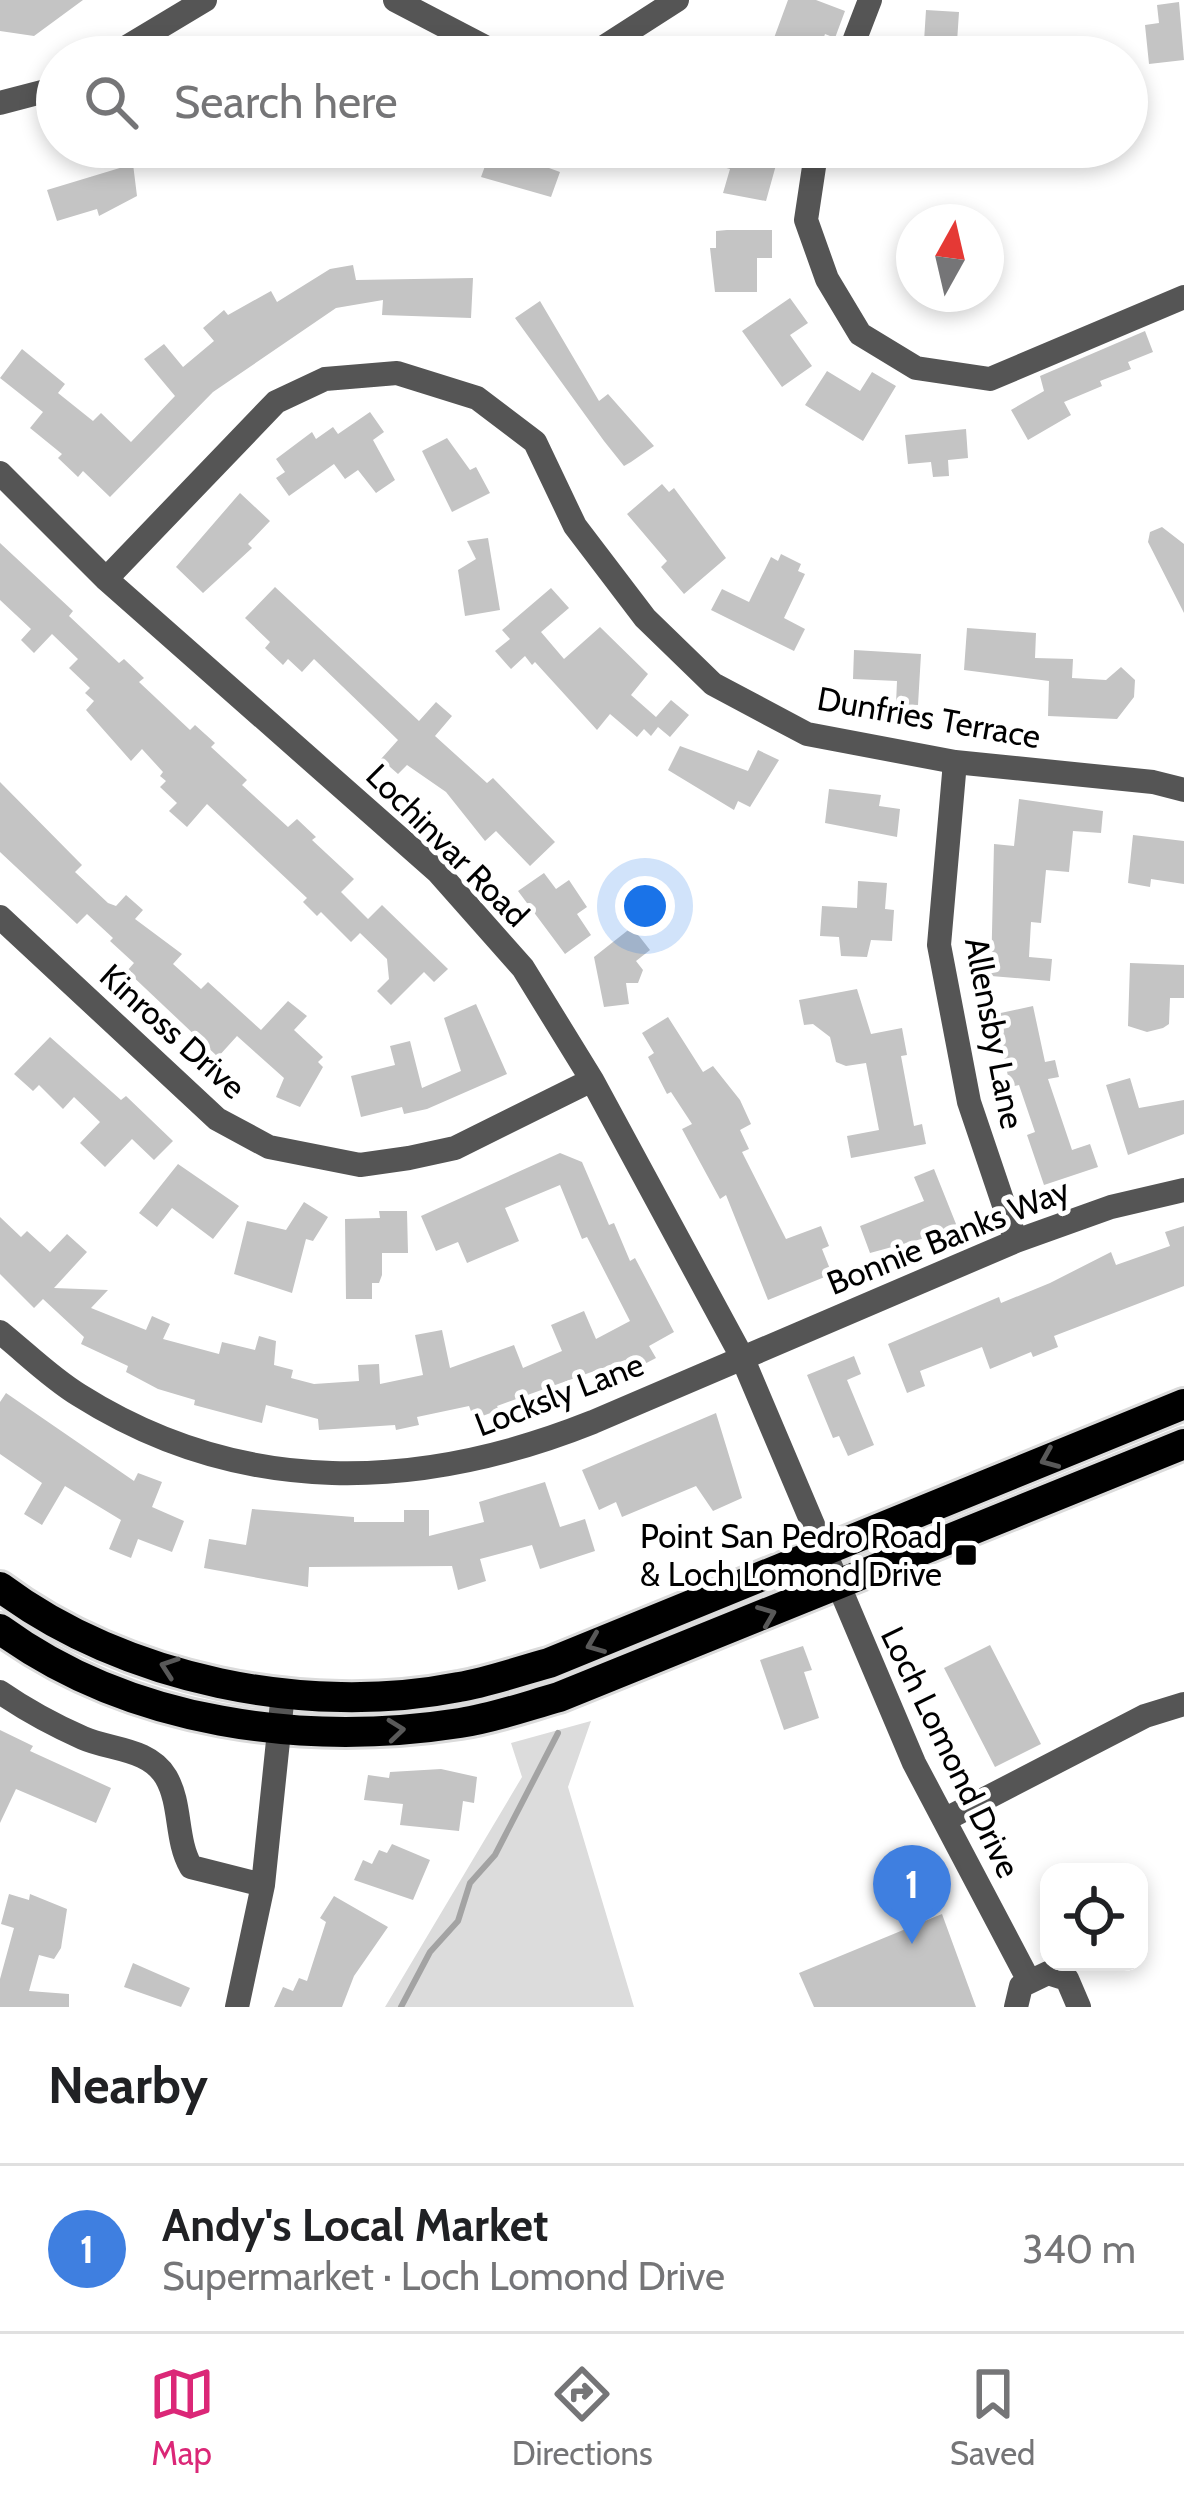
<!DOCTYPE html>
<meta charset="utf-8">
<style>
:root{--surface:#fff;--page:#f6f6f6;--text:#202124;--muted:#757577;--line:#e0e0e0;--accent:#db2777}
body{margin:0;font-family:Cabin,sans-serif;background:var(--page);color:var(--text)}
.controls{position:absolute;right:36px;bottom:36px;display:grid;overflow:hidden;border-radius:24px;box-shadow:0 6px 18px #0003}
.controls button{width:108px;height:108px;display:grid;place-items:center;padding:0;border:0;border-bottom:3px solid var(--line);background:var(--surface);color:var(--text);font:60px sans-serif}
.compass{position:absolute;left:896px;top:204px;width:108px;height:108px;border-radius:50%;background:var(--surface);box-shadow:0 6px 18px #0003;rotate:8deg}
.you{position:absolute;left:645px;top:906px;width:42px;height:42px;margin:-30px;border:9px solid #fff;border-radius:50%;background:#1a73e8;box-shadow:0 0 0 18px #1a73e833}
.badge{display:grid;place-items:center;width:78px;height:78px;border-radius:50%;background:var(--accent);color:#fff;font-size:39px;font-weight:700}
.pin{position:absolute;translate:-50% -99px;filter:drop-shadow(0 3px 6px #0008)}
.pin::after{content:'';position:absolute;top:63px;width:42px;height:36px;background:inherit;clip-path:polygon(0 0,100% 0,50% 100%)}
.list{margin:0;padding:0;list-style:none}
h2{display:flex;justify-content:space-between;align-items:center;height:156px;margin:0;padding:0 48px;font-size:51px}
h2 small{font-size:39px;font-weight:400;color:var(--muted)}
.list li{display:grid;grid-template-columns:78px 1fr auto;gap:36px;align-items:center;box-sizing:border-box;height:168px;padding:0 48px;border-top:3px solid var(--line)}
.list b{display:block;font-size:45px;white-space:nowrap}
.list p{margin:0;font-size:39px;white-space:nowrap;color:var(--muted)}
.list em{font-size:39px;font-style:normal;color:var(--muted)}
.icon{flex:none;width:66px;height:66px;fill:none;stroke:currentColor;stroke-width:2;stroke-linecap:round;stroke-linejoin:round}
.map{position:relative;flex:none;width:1184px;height:2007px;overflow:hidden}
.search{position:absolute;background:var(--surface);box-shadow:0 6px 18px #0003;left:36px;right:36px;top:36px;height:132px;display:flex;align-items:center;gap:30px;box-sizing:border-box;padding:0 42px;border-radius:66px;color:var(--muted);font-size:45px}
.sheet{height:324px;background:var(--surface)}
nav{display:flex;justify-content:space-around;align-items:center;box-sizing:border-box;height:168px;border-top:3px solid var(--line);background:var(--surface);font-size:33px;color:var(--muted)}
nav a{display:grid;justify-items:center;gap:6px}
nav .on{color:var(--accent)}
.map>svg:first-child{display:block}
.green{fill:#dcdcdc}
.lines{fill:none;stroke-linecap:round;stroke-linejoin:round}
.stream{stroke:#a3a3a3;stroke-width:6}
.building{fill:#c4c4c4}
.major-casing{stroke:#dbdbdb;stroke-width:36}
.minor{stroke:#555;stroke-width:24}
.major{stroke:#000;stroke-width:30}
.oneway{stroke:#595959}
.poi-dot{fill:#000;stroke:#fff;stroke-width:4.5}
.labels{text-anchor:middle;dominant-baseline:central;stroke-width:10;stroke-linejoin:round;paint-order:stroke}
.street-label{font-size:33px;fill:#000;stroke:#fff}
.poi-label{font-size:33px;fill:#000;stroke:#fff;text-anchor:end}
</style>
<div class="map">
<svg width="1184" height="2007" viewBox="0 0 1184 2007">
<rect width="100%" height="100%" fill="#fff"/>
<!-- green -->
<path class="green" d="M591,1721l-23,66 66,220h-249l137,-230 -11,-34z"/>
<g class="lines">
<!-- stream -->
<path class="stream" d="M401,2007l29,-55 28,-31 12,-38 25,-28 63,-122"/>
</g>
<!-- building -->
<path class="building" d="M0,0h83l-49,36 -34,-5z
M788,0h28l29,11 -10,27 -10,-4 -8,23h-50z
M1179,2l5,58 -35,4 -4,-39 14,-2 -2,-18z
M926,10l33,2 -3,45h-33z
M492,147h40l-5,13 33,12 -9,25 -70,-20z
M721,147h60l-15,54 -43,-8 7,-24 -14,-4z
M133,164l4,32 -38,20 -2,-7 -40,12 -10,-31z
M727,230h45v28h-15v34h-42l-5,-44h6v-17z
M353,265l3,15 117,-2 -2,40 -89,-3 1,-15 -47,8 -123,84 -103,105 -27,-26 -5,6 -20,-19 4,-4 -32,-26 13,-16 -43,-34 22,-29 43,35 -7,9 35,28 8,-8 30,29 44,-46 -31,-37 20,-15 19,23 31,-26 -11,-13 21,-18 4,5 43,-24 6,11 53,-33z
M790,298l18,25 -18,12 22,31 -30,21 -40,-56z
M540,301l59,100 9,-7 46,52 -23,16 -7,4 -20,-25 -89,-123z
M1145,331l8,21 -25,10 3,7 -31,12 2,5 -38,16 7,13 -43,25 -17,-30 33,-19 -4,-15z
M827,371l33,20 12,-19 24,14 -33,55 -58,-36z
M370,412l14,20 -11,8 22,40 -19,13 -18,-23 -13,9 -11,-15 -45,32 -13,-18 9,-6 -9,-13 36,-27 4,7 17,-12 5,7z
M966,429l2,29 -20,2 1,16 -16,1 -2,-15 -23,2 -3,-29z
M447,438l23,32 6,-3 14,26 -38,19 -30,-61z
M662,484l7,8 5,-4 52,70 -42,36 -23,-27 6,-6 -40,-47z
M240,493l30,28 -22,23 4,4 -49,45 -27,-26z
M1162,527l22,17v69l-36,-71 2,-10z
M488,538l12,72 -35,6 -7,-46 18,-11 -9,-18z
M0,543l73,68 -4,5 50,47 5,-4 20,19 -5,4 51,48 5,-5 20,18 -4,4 36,33 -5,5 46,42 9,-8 19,18 -4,3 42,39 -13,13 27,27 14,-14 66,64 -14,13 -10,-10 -33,33 -14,-14 12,-12 -2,-20 -27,-26 -9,9 -30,-30 -4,4 -14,-14 4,-4 -100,-94 -20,23 -18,-16 8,-8 -17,-16 6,-6 -6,-5 3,-4 -21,-23 -11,12 -45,-51 8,-9 -9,-8 5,-5 -21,-20 9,-9 -26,-25 -18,19 -13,-13 10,-11 -31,-29z
M781,554l20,10 -3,7 7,3 -21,44 21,11 -11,22 -83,-41 11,-21 27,13 22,-45 7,4z
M275,587l144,134 17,-19 16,14 -17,20 52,47 6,-5 62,64 -25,24 -34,-35 -11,10 -39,-49 -39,-27 -9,9 -17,-15 17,-19 -84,-81 -12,13 -14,-13 -5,6 -18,-17 5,-6 -25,-24z
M551,588l18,20 -28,24 23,27 36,-32 48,47 -17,21 25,22 15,-17 18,15 -19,22 -12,-10 -7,9 -7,-7 -7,8 -27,-23 -13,16 -62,-68 -3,3 -7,-9 -14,13 -16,-18 15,-12 -8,-9z
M967,628l69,5 -1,25 38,1 -1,19 34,2 15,-13 14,13 -1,17 -17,22 -69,-3 1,-35 -85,-11z
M854,650l67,4 -3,51 -22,-1 1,-23 -44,-2z
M680,746l68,25 10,-21 21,10 -29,47 -12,-6 -4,9 -66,-40z
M0,782l82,83 -7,7 33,31 8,3 10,-11 17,15 -8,9 47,35 -9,10 28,25 7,-7 53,48 27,-29 19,15 -13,14 29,27 -5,5 5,5 -23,40 -24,-10 8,-19 -47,-42 -19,21 -91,-86 7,-8 -24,-22 3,-3 -26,-24 -10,10 -77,-72z
M829,789l52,6 -2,11 21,3 -3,28 -72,-14z
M1019,799l84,12 -2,22 -28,-2 -4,41 -23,-2 -5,53 -10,-1 -2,35 23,2 -2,22 -59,-5 3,-132 20,2z
M1133,835l51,6v43l-33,-5 -1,8 -22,-4z
M544,873l12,16 13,-9 18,27 -10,7 14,21 -26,19 -47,-63z
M858,881l29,2 -2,26 9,1 -2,31 -21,-1 -4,17 -26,-1 -2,-19 -19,-1 2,-30 35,2z
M632,927l18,23 -14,11 7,9 -5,13h-12l3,21 -25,3 -10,-50z
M1130,963l54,2v33h-14l-1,26 -6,4 -16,4 -19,-6z
M857,989l14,45 31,-6 5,27 -6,1 13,70 8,-2 4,20 -75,14 -4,-22 32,-6 -13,-67 -20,3 -10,-4 -6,-25 -17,-13 -9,1 -5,-25z
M476,1004l31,70 -80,35 -23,5 -2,-7 -41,10 -10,-41 44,-11 -5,-19 20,-5 12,47 39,-17 -17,-53z
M1033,1006l12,56 10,-2 4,17 -11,2 24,71 18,-6 8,23 -54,18 -17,-50 8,-3 -16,-47 -9,2 -14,-73z
M668,1017l35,55 10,-6 27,34 11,24 -11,6 9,19 -7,3 44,87 35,-13 8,20 -7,3 10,25 -64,26 -42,-105 -6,4 -38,-70 10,-5 -21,-32 -4,2 -19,-37 6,-4 -12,-20z
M50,1037l71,63 5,-4 47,45 -19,19 -22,-21 -27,28 -25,-24 20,-21 -26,-25 -11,12 -24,-24 -6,6 -19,-17z
M1130,1078l9,30 45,-8v34l-56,21 -22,-70z
M560,1153l22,9 27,63 5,-2 16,38 5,-3 39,74 -25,14 7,12 -25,13 -6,-11 -128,46 2,4 -25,9 -5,-13 -52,11 2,8 -23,5 -1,-5 -76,5 -1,-11 -52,-14 -4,18 -68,-18 1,-5 -37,-11 -32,-17 2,-6 -47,-22 3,-7 -41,-38 -9,9 -34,-34v-57l21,20 6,-6 23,21 17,-18 20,18 -33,36 54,2 -17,18 55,22 6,-14 18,8 -7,15 56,15 3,-12 33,8 4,-14 17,5 -2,24 19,5 -2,8 23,6 45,-3 -1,-16 21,-1 1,20 43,-9 -8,-40 27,-5 8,38 64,-23 9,23 39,-17 -11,-26 33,-14 12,28 34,-18 -43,-84 -5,2 -22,-54 -55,23 14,33 -52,22 -9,-21 -22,9 -15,-35z
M178,1164l61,42 -26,33 -41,-31 -15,19 -18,-14z
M934,1169l24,60 -88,24 -10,-27 64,-25 -10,-24z
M304,1202l24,15 -15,24 -7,-2 -14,54 -58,-19 13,-53 39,9z
M379,1211h28l1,42h-26v22l-3,8h-7v16h-26l-1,-80 35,-1z
M1184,1226v60l-130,50 4,11 -25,10 -2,-5 -41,17 -8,-22 -62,24 5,15 -18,7 -19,-49 111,-47 2,6 49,-20 61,-31 5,13 54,-19 -5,-14z
M854,1356l7,18 -14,6 27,65 -26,11 -9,-20 -6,2 -26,-63z
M6,1393l128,88 4,-8 24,9 -10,25 32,14 -12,31 -34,-13 -7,19 -22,-9 12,-29 -56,-34 -23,39 -18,-11 18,-31 -42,-29v-52z
M716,1413l26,85 -29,13 -17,-25 -74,31 -6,-15 -17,8 -17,-40z
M545,1482l15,45 25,-8 10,32 -55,18 -8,-24 -52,14 6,22 -28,9 -6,-24 -143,1 -1,20 -104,-19 5,-29 37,6 6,-36 102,8v5h50v-12h25v26l55,-14 -5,-20z
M990,1645l51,99 -46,23 -51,-99z
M803,1646l9,24 -8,2 15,46 -35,12 -24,-70z
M0,1730l33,16 -3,5 81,37 -15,35 -80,-34 -16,34z
M441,1769l36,8 -3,26 -11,-2 -4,30 -59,-6 3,-21 -39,-4 4,-25 21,3 1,-6z
M392,1844l38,16 -17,40 -59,-20 9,-20 9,4 7,-14 8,3z
M9,1894l20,6 1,-6 37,15 -6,39 -7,11 -15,-4 -10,36 40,3v13h-69v-28l14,-51 -13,-4z
M334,1896l54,31 -34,49 -12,31h-68l9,-20 10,4 6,-13 8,3 19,-59 -6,-4z
M942,1914l34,93h-162l-15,-34z
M133,1963l57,25 -9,19 -57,-20z"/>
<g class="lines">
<!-- major casing -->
<g class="major-casing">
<path id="major" d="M0,1587c124,93 308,130 459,100 30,-5 60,-16 90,-24l635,-259
M0,1629c130,95 305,118 460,94 34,-5 67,-17 99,-26l625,-253"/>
</g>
<!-- minor -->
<path class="minor" d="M395,0l109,57
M110,57l95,-57
M577,57l19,-5 81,-52
M848,57l22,-57
M0,103l57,-15
M817,147l-11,73 21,59 33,55 56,34 74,11 194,-82
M0,473l106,106 332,293 85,96 69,112 150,277 172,406 114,216
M106,579l170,-177 49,-23 72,-6 80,25 58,44 40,84 70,92 68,66 94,50 148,28 198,20 31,8
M955,762l-16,183 30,157 47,139
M0,917l217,202 52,28 91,18 49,-7 46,-10 137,-68
M0,1332c26,21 51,46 79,63 163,103 341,96 514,27l423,-181 95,-34 73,-17
M0,1692c26,18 54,33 83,46 27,12 66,10 83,39 16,28 9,62 25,90l72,18
M946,1819l199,-103 39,-12
M237,2007l26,-122 20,-192
M1016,2007l5,-21 27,-13 19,6 12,28"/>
<!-- major -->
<use href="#major" class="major"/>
</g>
<!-- one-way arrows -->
<defs><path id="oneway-chevron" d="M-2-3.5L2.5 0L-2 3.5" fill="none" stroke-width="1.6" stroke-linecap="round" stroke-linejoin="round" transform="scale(3)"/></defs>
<g class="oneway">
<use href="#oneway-chevron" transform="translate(1049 1459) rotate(157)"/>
<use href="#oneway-chevron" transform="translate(767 1615) rotate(-22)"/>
<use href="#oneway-chevron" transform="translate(595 1644) rotate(158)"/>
<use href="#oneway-chevron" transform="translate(169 1667) rotate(-161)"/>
<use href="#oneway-chevron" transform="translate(396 1730) rotate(-6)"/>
</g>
<!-- markers -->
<rect class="poi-dot" x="954" y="1543" width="24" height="24" rx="6"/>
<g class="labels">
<!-- street labels -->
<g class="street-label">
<text transform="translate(929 717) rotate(10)">Dunfries Terrace</text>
<text transform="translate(448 845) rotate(45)">Lochinvar Road</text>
<text transform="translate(173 1031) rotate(42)">Kinross Drive</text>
<text transform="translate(995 1033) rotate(79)">Allensby Lane</text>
<text transform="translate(948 1236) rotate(-22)">Bonnie Banks Way</text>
<text transform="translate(559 1394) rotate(-21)">Locksly Lane</text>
<text transform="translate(951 1752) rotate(64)">Loch Lomond Drive</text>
</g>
<!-- poi labels -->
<g class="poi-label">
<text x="942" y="1536">Point San Pedro Road<tspan x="942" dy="38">&amp; Loch Lomond Drive</tspan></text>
</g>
</g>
</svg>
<div class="controls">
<button><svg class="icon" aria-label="locate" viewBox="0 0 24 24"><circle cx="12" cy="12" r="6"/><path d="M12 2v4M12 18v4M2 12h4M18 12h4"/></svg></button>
</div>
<svg class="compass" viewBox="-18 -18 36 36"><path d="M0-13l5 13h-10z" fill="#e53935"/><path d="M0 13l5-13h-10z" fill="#757577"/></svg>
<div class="you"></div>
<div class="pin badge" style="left:912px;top:1944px;background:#3f7fe0">1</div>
<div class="search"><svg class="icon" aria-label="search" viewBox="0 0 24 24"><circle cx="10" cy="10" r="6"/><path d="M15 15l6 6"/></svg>Search here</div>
</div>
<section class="sheet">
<h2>Nearby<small></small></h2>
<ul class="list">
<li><span class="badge" style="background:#3f7fe0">1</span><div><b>Andy's Local Market</b><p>Supermarket · Loch Lomond Drive</p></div><em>340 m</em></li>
</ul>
</section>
<nav>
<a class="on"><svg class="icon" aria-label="map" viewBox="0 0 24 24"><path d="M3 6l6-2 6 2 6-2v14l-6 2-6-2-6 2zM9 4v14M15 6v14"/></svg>Map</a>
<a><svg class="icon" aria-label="directions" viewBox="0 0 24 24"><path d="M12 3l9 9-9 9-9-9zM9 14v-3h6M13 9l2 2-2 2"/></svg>Directions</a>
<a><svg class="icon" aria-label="saved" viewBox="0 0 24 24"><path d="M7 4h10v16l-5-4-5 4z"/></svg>Saved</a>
</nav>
